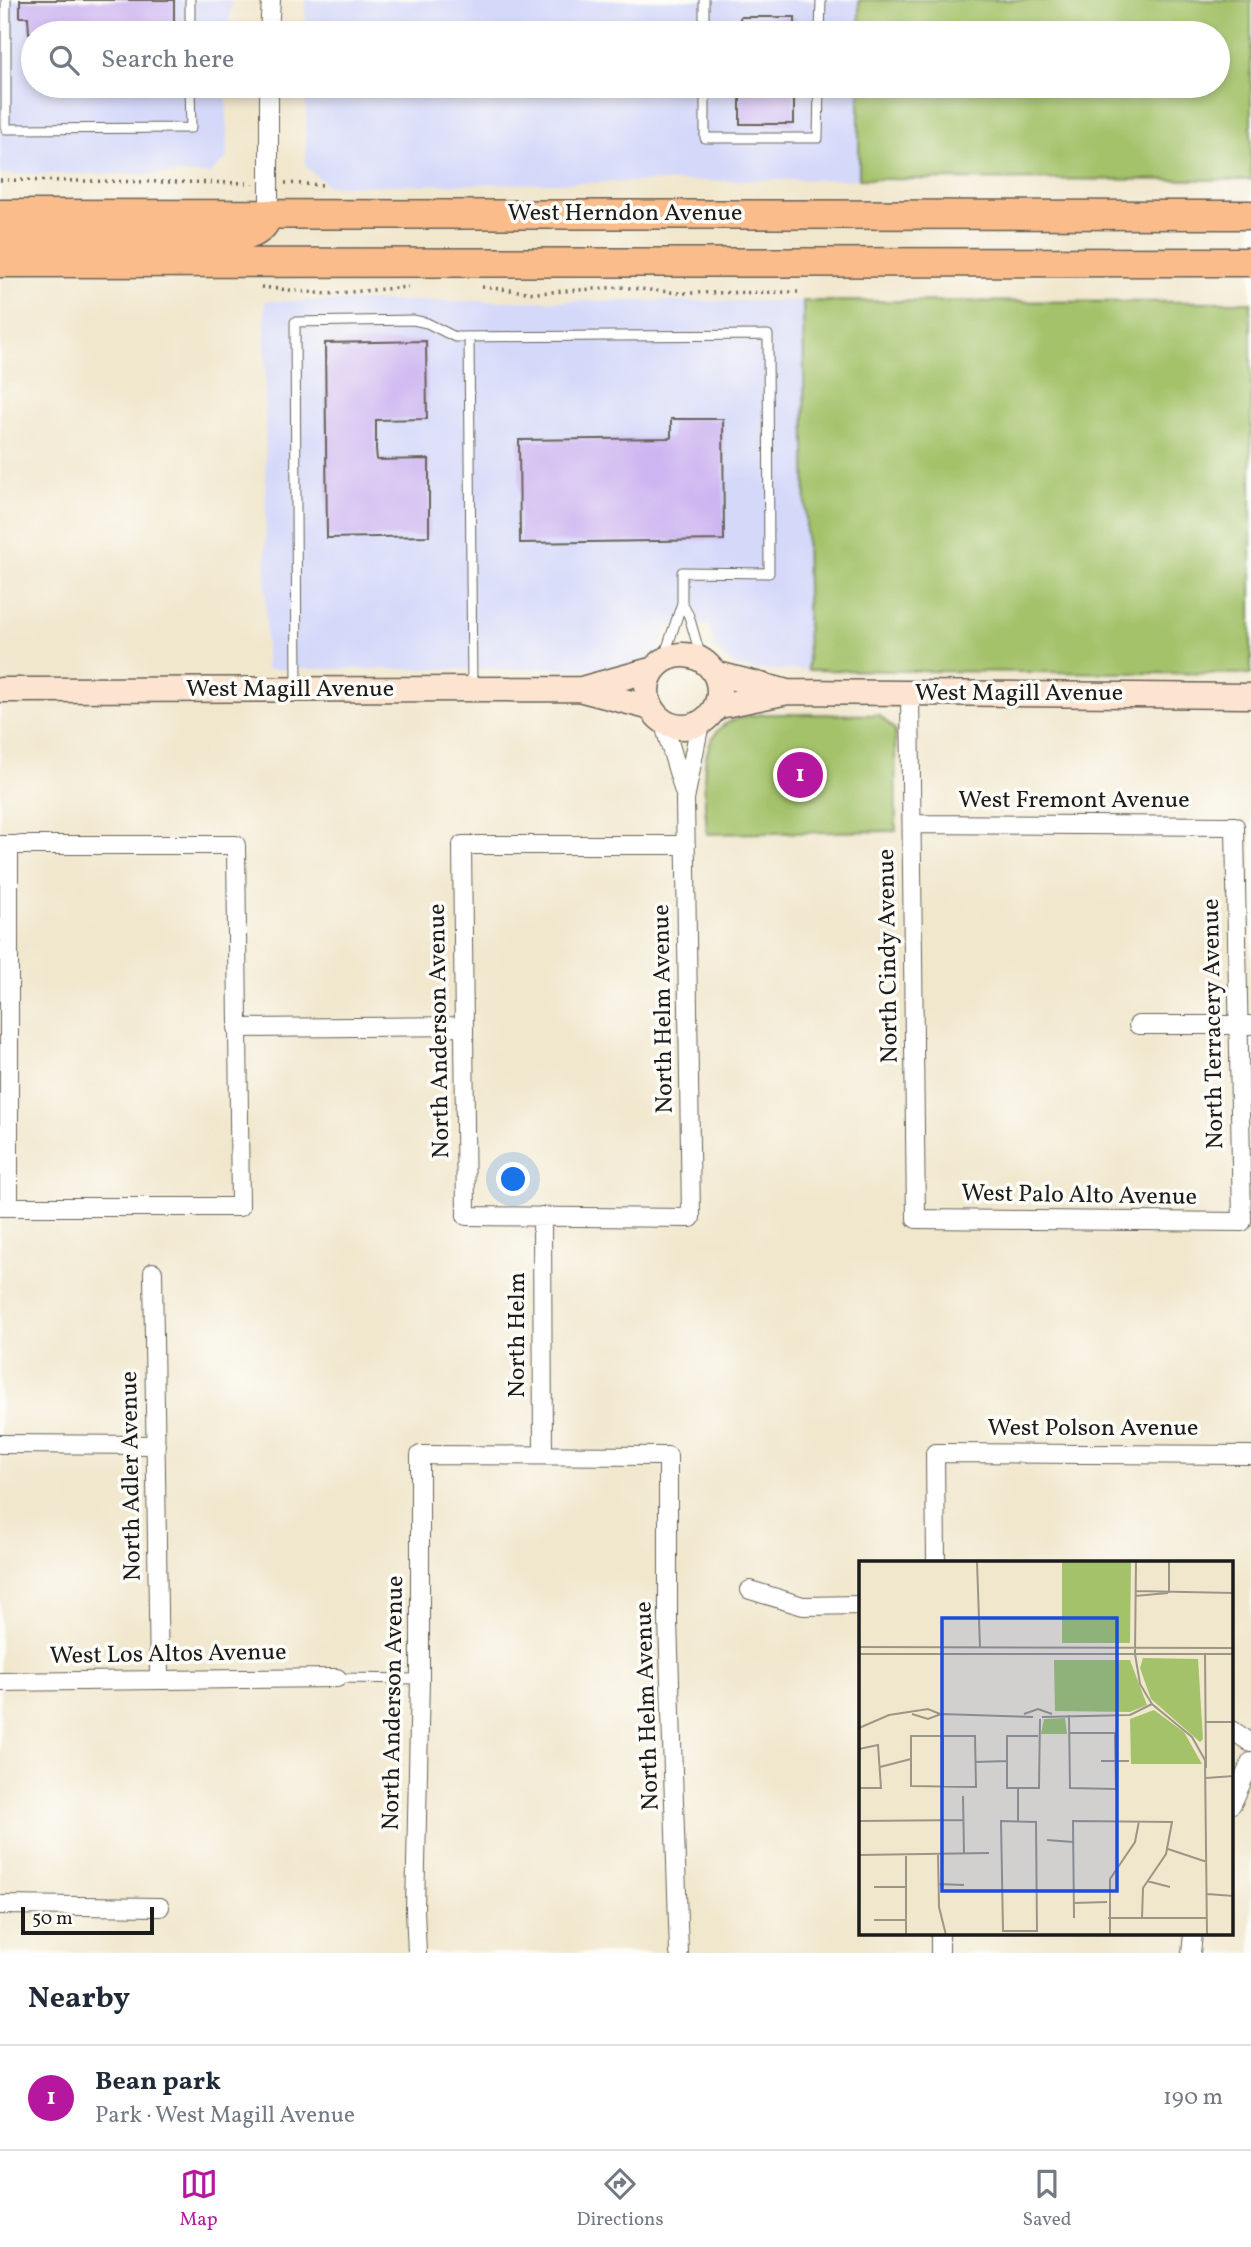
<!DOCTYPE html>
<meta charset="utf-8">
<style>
:root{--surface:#fff;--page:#f2f2f3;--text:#1f2937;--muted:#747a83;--line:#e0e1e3;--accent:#b5179e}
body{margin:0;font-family:Vollkorn,serif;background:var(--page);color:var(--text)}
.scale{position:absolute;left:21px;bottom:18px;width:133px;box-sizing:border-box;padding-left:7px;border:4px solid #1c1c1c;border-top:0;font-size:19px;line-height:24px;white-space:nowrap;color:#1c1c1c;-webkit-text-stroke:5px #fdfcf7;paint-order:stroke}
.you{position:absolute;left:514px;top:1180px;width:24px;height:24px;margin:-18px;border:5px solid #fff;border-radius:50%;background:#1a73e8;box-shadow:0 0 0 10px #1a73e833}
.badge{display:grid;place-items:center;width:46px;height:46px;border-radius:50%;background:var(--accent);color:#fff;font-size:23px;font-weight:700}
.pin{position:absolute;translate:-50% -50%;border:4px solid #fff;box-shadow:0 2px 7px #0006}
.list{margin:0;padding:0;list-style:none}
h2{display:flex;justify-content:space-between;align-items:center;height:91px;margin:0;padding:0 28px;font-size:30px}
h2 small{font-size:23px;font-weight:400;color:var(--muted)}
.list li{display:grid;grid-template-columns:46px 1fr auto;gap:21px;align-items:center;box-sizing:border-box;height:105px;padding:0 28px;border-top:2px solid var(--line)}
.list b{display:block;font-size:26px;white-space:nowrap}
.list p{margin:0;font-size:23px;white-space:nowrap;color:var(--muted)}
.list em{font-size:23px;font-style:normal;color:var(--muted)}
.icon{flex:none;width:38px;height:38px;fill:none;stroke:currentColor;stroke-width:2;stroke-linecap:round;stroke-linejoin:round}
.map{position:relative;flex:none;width:1251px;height:1953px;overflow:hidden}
.search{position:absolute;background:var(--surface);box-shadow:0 4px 10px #0003;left:21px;right:21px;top:21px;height:77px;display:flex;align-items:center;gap:18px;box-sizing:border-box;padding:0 24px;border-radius:38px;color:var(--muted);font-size:26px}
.sheet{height:196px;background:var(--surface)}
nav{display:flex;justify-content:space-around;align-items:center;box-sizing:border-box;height:98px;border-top:2px solid var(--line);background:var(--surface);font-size:19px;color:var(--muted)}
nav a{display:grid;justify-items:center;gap:4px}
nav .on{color:var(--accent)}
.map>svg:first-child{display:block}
.built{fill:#d4d8f9}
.green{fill:#a4c26a;stroke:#606f43;stroke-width:2}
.building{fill:#cdb5f1}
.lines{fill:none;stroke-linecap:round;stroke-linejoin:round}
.lane-casing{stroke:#67635a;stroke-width:11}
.street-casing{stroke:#67635a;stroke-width:20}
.secondary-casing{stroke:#67635a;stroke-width:27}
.primary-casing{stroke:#67635a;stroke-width:31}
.path{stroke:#67635a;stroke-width:3.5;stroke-dasharray:2 5;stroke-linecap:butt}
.lane{stroke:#fff;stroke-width:9}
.street{stroke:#fff;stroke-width:18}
.secondary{stroke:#fde4d0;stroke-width:24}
.primary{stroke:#f9bc8a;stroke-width:28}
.labels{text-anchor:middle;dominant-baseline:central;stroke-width:7;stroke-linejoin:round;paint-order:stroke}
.street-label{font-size:24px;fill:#1c1c1c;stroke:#fdfcf7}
.inset-road{fill:none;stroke:#9c9686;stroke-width:2}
.view{fill:#1d4ed8;fill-opacity:0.15;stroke:#1d4ed8;stroke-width:3.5}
.inset-edge{fill:none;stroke:#1c1c1c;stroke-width:3.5}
</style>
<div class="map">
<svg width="1251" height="1953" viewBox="0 0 1251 1953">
<rect width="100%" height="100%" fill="#fdfcf7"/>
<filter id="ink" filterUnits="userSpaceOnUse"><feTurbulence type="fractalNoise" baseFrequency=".0143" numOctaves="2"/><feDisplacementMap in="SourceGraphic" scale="14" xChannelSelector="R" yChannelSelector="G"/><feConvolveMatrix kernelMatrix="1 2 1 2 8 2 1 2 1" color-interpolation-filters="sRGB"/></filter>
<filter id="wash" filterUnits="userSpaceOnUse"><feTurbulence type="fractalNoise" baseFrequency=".00686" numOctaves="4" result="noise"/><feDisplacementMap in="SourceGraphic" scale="28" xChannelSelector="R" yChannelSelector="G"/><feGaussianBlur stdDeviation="1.57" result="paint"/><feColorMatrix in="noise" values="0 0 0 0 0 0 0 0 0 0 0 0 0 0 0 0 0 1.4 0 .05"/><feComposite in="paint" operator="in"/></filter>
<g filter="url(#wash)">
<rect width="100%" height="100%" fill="#f1e7cd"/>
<!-- built -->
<path class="built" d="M0,0h232l-4,33h-195v53h194v72l-17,16h-210z
M305,0h554v33h-553z
M306,86h553v93l-531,7 -22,-19z
M265,301h538l4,369h-55l-17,-4 -20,-17 -6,-24 -44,1 -2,14 -7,14 -25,15h-365z"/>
<!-- green -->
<path class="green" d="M859,0h392v180l-392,-1v-93h359v-53h-359z
M803,301l448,1v372l-443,-4z
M808,714l71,1 16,15 1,101 -189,3c-1,-33 -14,-96 24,-113 22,-10 53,-6 77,-7z"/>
<g id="blocks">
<!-- building -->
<path class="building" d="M20,0h154v33h-145l-1,-16h-8z
M740,17h55v16h-55z
M740,86h54v38h-54z
M426,341l1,78 -51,1v29l1,11 52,-1v77l-102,2 -2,-195z
M671,419h52l1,121 -204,3 -1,-103 152,-2z"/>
</g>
</g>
<g filter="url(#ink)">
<use href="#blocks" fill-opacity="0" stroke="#67635a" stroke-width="2"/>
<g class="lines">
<!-- lane casing -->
<g class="lane-casing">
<path id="lane" d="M6,0v129l185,-1 -1,-42
M190,0v33
M704,0v33
M820,33l1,-33
M705,86v52h113l1,-52
M469,337l3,352
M682,603l7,13 13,45
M297,689l-2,-367 118,-2 14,3 28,14 313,-2 1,238 -87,-1v31l-19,57
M337,1678l83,1"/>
</g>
<!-- street casing -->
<g class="street-casing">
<path id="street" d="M269,33l2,-33
M269,86v128
M910,693l6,526 326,3 -7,-396 -323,-2
M663,721l21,71
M0,845h236l4,362h-240
M9,845v362
M686,845h-224l4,371 225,2 -6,-419 15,-76
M1138,1025h112
M237,1028l227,-2
M542,1216l1,238
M153,1272l6,407
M0,1444l156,1
M936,1563l-1,-110 316,2
M750,1590l53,16 58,-1
M0,1682l337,-4
M1232,1730l19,13
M1232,1804l19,-42
M0,1905l160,2
M940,1934v19
M417,1953l-2,-43 5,-231v-224l248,1v165l11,332
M1191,1953l2,-19"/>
</g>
<!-- secondary casing -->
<g class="secondary-casing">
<path id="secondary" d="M647 691a36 36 0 1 1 72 0a36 36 0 1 1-72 0Z
M714,673l70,18
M0,690l581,-1 73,-20
M582,690l69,18
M715,707l73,-15 463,4"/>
</g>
<!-- primary casing -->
<g class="primary-casing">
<path id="primary" d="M0,214l1251,1
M0,240l233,-1c18,-4 30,-7 36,-25
M0,263l1251,-1"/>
</g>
<!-- path -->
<path class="path" d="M0,180l253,3
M285,183l39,2
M261,287l66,7 81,-7
M482,287l54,6 84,-6 60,6 118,-1"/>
<!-- lane -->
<use href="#lane" class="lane"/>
<!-- street -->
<use href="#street" class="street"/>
<!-- secondary -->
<use href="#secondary" class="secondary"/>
<!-- primary -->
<use href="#primary" class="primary"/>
</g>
</g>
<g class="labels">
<!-- street labels -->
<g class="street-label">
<text x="625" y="214">West Herndon Avenue</text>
<text x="290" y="690">West Magill Avenue</text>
<text x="1019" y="694">West Magill Avenue</text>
<text x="1074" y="801">West Fremont Avenue</text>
<text transform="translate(889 956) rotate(-91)">North Cindy Avenue</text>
<text transform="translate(664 1009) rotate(-91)">North Helm Avenue</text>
<text transform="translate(1214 1024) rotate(-91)">North Terracery Avenue</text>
<text transform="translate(440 1031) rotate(-91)">North Anderson Avenue</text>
<text transform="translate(1079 1196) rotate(1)">West Palo Alto Avenue</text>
<text transform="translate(518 1335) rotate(-90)">North Helm</text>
<text x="1093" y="1429">West Polson Avenue</text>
<text transform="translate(132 1476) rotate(-91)">North Adler Avenue</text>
<text transform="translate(168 1655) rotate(-1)">West Los Altos Avenue</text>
<text transform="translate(394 1703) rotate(-89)">North Anderson Avenue</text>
<text transform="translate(648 1706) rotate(-92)">North Helm Avenue</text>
</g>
</g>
<!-- overview -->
<g transform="translate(859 1561)">
<rect width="374" height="374" fill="#f1e7cd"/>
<path d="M203,1h69l-1,81h-68zM339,98l5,80 -3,3 -49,-43 -11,-31 3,-10zM195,99h76l17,45 -17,7 -75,-1zM295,149l30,22 18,32h-71l-1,-45zM206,157l2,16h-26l3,-15z" fill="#a4c26a"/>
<path class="inset-road" d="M118,1l3,85M277,1l-1,92 5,30 12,20 40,33 13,23 2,175M310,1v31M277,30l98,2M276,35l33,-3M0,86l375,1M0,93h375M346,93l1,114M53,153l16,5 13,-5 92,3M165,153l14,-5 14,5M210,154l1,73 46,1 -1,-56h-45M183,156l88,-2 22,-11M347,161h28M0,167l30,-13 39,-6 12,5M52,175h64l1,51 -65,-1zM84,175v51M179,175h-31v52h32l1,-69M0,188l19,-4 3,43h-22M242,200h28M116,201l32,-1M21,206l31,-8M347,217l28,-2M159,227v33M104,235l1,57M0,260l105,-1M142,260l35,1 1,109h-34zM188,279l26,2M309,288l39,13M79,292l1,54 7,28M47,293v81M0,294l130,-2M288,320l23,6M79,323l26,1M15,326h32M348,333l27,2M215,342l33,-1M215,357l-1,-97 99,1 -6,32 -23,34 -1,30M249,357h99M15,359h32M251,374v-56l25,-37 4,-21"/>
<path class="view" d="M83,57h175v273h-175z"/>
<rect width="374" height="374" class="inset-edge"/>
</g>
</svg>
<div class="scale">50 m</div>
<div class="you"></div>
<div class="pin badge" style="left:800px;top:775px">1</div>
<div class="search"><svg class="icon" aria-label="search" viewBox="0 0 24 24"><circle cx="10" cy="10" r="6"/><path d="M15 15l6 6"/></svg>Search here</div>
</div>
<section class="sheet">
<h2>Nearby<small></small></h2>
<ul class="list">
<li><span class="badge">1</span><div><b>Bean park</b><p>Park · West Magill Avenue</p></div><em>190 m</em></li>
</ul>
</section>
<nav>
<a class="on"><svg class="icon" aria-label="map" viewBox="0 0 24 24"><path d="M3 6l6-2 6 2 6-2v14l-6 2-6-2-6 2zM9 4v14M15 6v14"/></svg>Map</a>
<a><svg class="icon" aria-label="directions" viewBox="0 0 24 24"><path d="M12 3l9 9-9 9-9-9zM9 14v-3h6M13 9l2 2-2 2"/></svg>Directions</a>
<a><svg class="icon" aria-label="saved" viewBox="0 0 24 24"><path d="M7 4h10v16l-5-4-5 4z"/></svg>Saved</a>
</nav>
